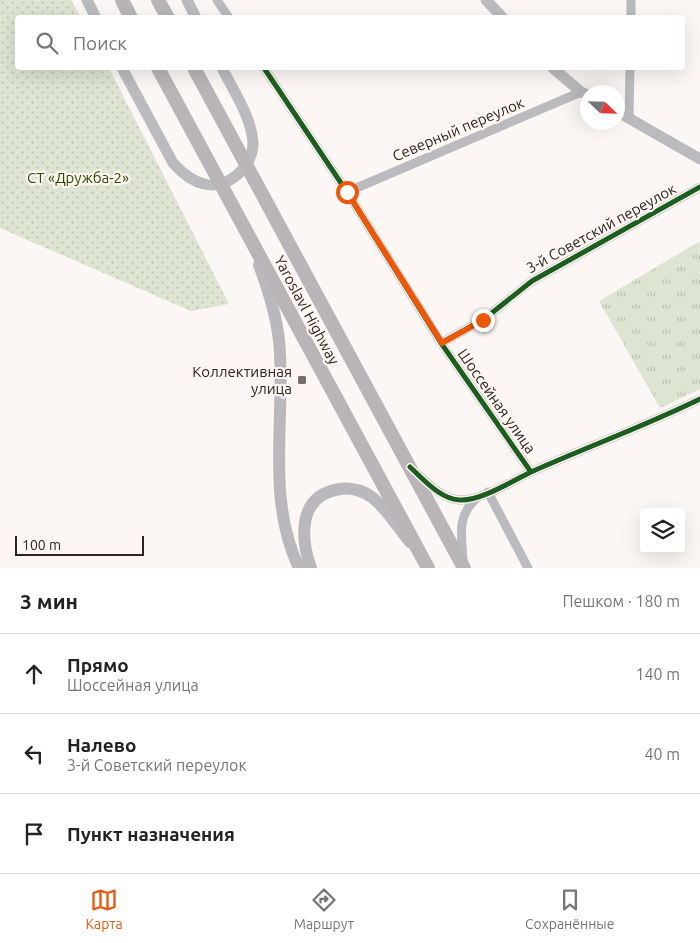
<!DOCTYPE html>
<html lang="ru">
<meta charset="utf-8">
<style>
:root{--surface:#fff;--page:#f2f2f2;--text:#222;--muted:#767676;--line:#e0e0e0;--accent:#ea580c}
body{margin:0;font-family:Ubuntu,sans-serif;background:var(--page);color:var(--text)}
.controls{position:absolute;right:15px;bottom:15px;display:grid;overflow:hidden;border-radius:5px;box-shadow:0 5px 20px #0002}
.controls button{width:45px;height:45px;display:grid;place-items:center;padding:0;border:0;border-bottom:1px solid var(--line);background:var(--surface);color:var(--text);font:25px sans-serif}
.compass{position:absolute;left:580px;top:85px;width:45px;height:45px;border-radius:50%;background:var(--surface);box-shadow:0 5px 20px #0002;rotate:113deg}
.scale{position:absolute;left:15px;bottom:12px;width:129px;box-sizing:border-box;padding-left:5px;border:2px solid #2d2521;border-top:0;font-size:14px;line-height:18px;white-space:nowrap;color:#2d2521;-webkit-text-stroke:4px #fff6f1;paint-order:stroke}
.stop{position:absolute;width:15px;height:15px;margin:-11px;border:4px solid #ea580c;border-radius:50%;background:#fff}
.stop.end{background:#ea580c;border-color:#fff;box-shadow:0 1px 5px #0008}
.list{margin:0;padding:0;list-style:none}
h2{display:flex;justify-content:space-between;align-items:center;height:65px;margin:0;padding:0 20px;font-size:21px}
h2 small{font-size:16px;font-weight:400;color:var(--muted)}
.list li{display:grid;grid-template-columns:32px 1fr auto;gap:15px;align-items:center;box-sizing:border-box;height:80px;padding:0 20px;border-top:1px solid var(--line)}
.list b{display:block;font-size:19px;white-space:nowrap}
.list p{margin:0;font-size:16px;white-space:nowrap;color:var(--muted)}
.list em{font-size:16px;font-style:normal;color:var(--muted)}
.icon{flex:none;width:28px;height:28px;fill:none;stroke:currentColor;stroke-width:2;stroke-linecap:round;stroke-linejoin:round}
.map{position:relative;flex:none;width:700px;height:568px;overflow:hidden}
.search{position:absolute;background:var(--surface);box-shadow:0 5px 20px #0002;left:15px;right:15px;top:15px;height:55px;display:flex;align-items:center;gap:12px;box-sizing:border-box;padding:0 18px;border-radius:5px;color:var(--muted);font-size:19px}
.sheet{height:305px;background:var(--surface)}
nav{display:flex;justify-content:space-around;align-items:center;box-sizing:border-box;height:70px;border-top:1px solid var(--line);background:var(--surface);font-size:14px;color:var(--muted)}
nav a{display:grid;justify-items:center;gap:2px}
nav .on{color:var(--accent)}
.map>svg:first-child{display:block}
.park{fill:url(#park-tufts)}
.garden{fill:url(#garden-dots)}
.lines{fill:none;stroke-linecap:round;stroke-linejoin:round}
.minor{stroke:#bbbabe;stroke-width:9}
.tertiary{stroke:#bbbabe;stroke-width:11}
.secondary{stroke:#bbb8bd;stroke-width:12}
.trunk{stroke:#b8b4b8;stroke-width:14}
.cycleway-casing{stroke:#fff6f1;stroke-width:8}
.cycleway{stroke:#1b5e20;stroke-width:5}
.route{stroke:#ea580c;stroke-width:6}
.poi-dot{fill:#756e6b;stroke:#fff6f1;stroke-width:2}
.labels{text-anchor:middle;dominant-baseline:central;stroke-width:4.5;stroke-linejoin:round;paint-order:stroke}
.street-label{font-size:15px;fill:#2d2521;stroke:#fff6f1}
.park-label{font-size:15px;fill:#2c4800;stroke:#fff6f1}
.poi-label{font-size:15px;fill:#2d2521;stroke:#fff6f1;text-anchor:end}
</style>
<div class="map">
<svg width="700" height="568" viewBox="0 0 700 568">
<defs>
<pattern id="park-tufts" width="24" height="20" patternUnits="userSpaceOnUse" patternTransform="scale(1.25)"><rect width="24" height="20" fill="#dde4d1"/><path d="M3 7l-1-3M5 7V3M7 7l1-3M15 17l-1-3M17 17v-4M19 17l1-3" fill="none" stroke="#bec3b3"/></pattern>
<pattern id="garden-dots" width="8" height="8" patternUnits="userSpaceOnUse" patternTransform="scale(1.25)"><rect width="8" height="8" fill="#dde4d1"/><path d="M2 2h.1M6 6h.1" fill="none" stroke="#bec3b3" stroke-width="1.8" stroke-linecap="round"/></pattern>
</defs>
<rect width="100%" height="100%" fill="#fcf7f4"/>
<!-- park -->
<path class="park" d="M700,241v148l-40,19 -61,-107z"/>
<!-- garden -->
<path class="garden" d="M0,0h71l10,17 -63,1v50h91l120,236 -38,7 -191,-83z"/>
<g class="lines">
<!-- minor -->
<path class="minor" d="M217,0l12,18
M631,18v-18
M264,68l83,124 94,151 90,129
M629,118l1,-50
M347,192l234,-100
M441,343l42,-23 49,-39 168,-94
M415,472c13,11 28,28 45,28 21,1 52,-19 71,-28 56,-25 114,-46 169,-73
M488,492l40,76
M463,561c-1,-25 -7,-44 13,-62"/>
<!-- tertiary -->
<path class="tertiary" d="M87,0l9,18
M187,0l9,18
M486,0l17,18
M122,68l51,95c9,10 18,18 31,21 24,6 50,-18 49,-42 -2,-26 -20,-52 -31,-74
M553,68l28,24 7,3
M618,112l82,47"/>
<!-- secondary -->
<path class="secondary" d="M259,265c11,29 20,58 21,89 4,71 -13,147 19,214
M311,568c-11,-31 -13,-73 29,-79 11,-2 24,2 33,9 14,11 25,30 37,44"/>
<!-- trunk -->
<path class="trunk" d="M122,0l9,18
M158,0l10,18
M158,68l270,500
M194,68l270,500"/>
<!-- cycleway casing -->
<g class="cycleway-casing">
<path id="cycleway" d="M264,68l83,124 94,151 90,129
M441,343l42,-23 49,-39 168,-94
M410,467c13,12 31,33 50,33 21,1 52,-19 71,-28 56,-25 114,-46 169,-73"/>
</g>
<!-- cycleway -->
<use href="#cycleway" class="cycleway"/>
</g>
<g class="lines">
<!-- route -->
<path class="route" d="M347,192l95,151 41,-23"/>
</g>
<!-- markers -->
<rect class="poi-dot" x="297" y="375" width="10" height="10" rx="2.5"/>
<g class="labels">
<!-- street labels -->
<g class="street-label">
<text transform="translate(458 129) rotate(-23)">Северный переулок</text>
<text transform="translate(601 228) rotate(-29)">3-й Советский переулок</text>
<text transform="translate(307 310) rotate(62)">Yaroslavl Highway</text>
<text transform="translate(497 401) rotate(55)">Шоссейная улица</text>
</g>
<!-- park labels -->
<g class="park-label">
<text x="78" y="177">СТ «Дружба-2»</text>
</g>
<!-- poi labels -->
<g class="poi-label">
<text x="292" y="371">Коллективная<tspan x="292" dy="17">улица</tspan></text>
</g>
</g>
</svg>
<div class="controls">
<button><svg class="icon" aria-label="layers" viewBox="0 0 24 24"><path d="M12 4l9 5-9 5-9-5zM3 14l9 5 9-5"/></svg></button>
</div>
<svg class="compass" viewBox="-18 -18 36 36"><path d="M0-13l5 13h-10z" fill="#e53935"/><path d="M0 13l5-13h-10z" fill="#767676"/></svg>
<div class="scale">100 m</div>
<div class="stop" style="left:347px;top:192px"></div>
<div class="stop end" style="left:483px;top:320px"></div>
<div class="search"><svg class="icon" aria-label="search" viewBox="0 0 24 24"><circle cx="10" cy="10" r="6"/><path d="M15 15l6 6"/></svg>Поиск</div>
</div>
<section class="sheet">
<h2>3 мин<small>Пешком · 180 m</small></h2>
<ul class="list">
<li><svg class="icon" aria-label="ahead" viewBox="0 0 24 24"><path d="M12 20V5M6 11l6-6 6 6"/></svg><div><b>Прямо</b><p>Шоссейная улица</p></div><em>140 m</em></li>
<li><svg class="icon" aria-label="left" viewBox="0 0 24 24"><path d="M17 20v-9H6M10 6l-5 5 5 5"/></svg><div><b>Налево</b><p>3-й Советский переулок</p></div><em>40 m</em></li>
<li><svg class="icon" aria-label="arrive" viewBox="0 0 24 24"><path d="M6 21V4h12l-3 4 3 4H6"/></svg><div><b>Пункт назначения</b></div></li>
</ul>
</section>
<nav>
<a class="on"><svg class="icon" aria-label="map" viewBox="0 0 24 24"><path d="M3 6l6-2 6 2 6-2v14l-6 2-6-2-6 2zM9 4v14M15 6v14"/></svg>Карта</a>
<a><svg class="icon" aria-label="directions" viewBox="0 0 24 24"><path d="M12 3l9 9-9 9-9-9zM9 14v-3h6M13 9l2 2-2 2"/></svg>Маршрут</a>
<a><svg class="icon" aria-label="saved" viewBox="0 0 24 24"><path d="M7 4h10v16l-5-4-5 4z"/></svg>Сохранённые</a>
</nav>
